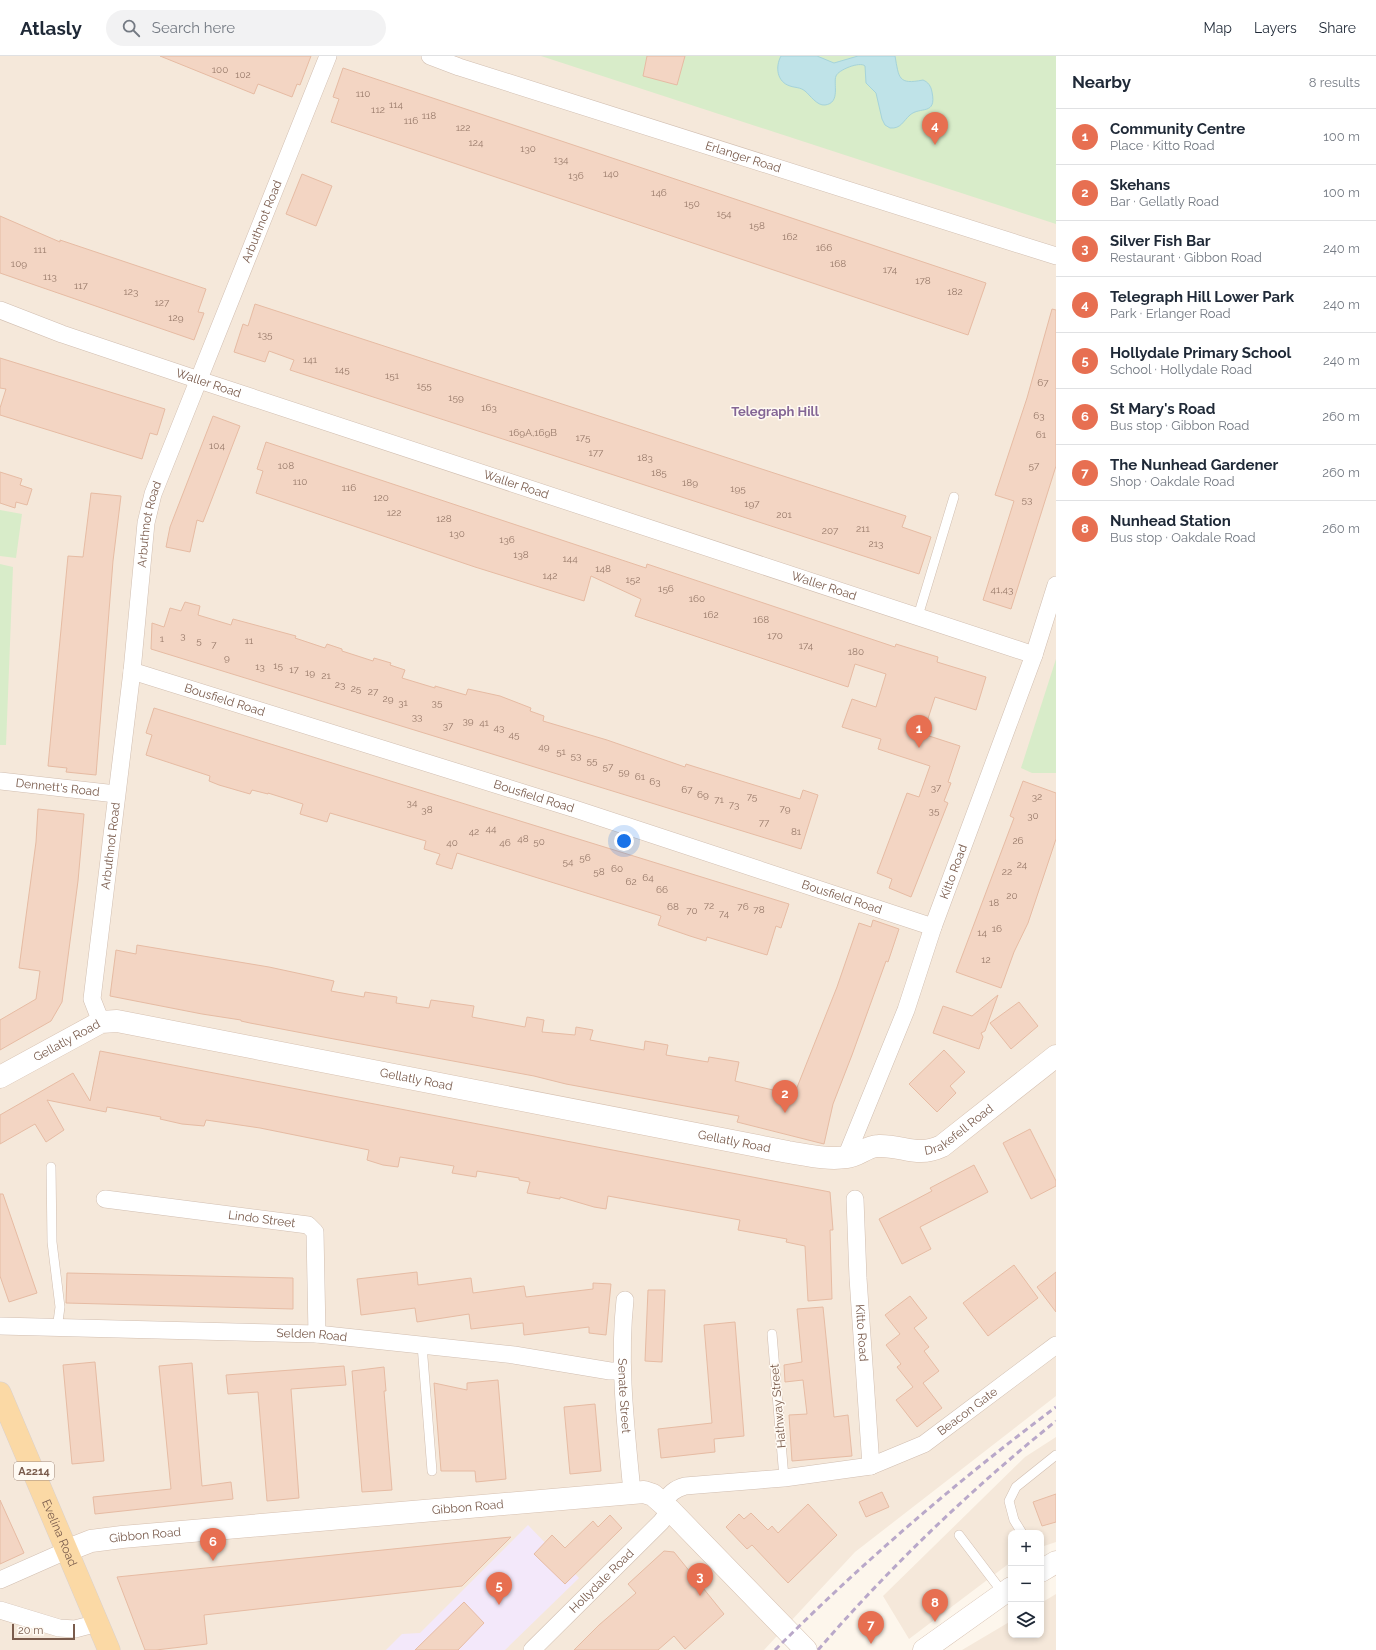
<!DOCTYPE html>
<meta charset="utf-8">
<style>
:root{--surface:#fff;--page:#f2f2f3;--text:#1f2937;--muted:#747a83;--line:#e0e1e3;--accent:#e76f51}
body{margin:0;font-family:Raleway,sans-serif;background:var(--page);color:var(--text)}
.controls{position:absolute;right:12px;bottom:12px;display:grid;overflow:hidden;border-radius:8px;box-shadow:0 2px 6px #0003}
.controls button{width:36px;height:36px;display:grid;place-items:center;padding:0;border:0;border-bottom:1px solid var(--line);background:var(--surface);color:var(--text);font:20px sans-serif}
.scale{position:absolute;left:12px;bottom:10px;width:63px;box-sizing:border-box;padding-left:4px;border:2px solid #7a5c4d;border-top:0;font-size:11px;line-height:14px;white-space:nowrap;color:#7a5c4d;-webkit-text-stroke:3px #fffaf3;paint-order:stroke}
.you{position:absolute;left:624px;top:785px;width:14px;height:14px;margin:-10px;border:3px solid #fff;border-radius:50%;background:#1a73e8;box-shadow:0 0 0 6px #1a73e833}
.badge{display:grid;place-items:center;width:26px;height:26px;border-radius:50%;background:var(--accent);color:#fff;font-size:13px;font-weight:700}
.pin{position:absolute;translate:-50% -33px;filter:drop-shadow(0 1px 2px #0008)}
.pin::after{content:'';position:absolute;top:21px;width:14px;height:12px;background:inherit;clip-path:polygon(0 0,100% 0,50% 100%)}
.list{margin:0;padding:0;list-style:none}
h2{display:flex;justify-content:space-between;align-items:center;height:52px;margin:0;padding:0 16px;font-size:17px}
h2 small{font-size:13px;font-weight:400;color:var(--muted)}
.list li{display:grid;grid-template-columns:26px 1fr auto;gap:12px;align-items:center;box-sizing:border-box;height:56px;padding:0 16px;border-top:1px solid var(--line)}
.list b{display:block;font-size:15px;white-space:nowrap}
.list p{margin:0;font-size:13px;white-space:nowrap;color:var(--muted)}
.list em{font-size:13px;font-style:normal;color:var(--muted)}
.icon{flex:none;width:22px;height:22px;fill:none;stroke:currentColor;stroke-width:2;stroke-linecap:round;stroke-linejoin:round}
.map{position:relative;flex:none;width:1056px;height:1594px;overflow:hidden}
header{display:flex;align-items:center;gap:24px;box-sizing:border-box;height:56px;padding:0 20px;background:var(--surface);border-bottom:1px solid var(--line)}
header strong{font-size:19px}
nav{display:flex;gap:22px;margin-inline-start:auto;font-size:14px}
.search{width:280px;height:36px;background:var(--page);display:flex;align-items:center;gap:10px;box-sizing:border-box;padding:0 14px;border-radius:22px;color:var(--muted);font-size:15px}
main{display:flex}
aside{flex:1;background:var(--surface)}
.map>svg:first-child{display:block}
.residential{fill:#f5e8da}
.education{fill:#f3e8fa}
.green{fill:#d8ecc9}
.water{fill:#bfe3e8;stroke:#a5d3da}
.building{fill:#f3d5c3;stroke:#e6bba3}
.lines{fill:none;stroke-linecap:round;stroke-linejoin:round}
.lane-casing{stroke:#d1beb0;stroke-width:10}
.street-casing{stroke:#d1beb0;stroke-width:18}
.secondary-casing{stroke:#d6c0b0;stroke-width:23}
.primary-casing{stroke:#dad1cd;stroke-width:23}
.lane{stroke:#fff;stroke-width:9}
.street{stroke:#fff;stroke-width:17}
.secondary{stroke:#fff;stroke-width:22}
.primary{stroke:#fbd9a5;stroke-width:22}
.rail{stroke:#b9a8c9;stroke-width:3;stroke-dasharray:6 4;stroke-linecap:butt}
.labels{text-anchor:middle;dominant-baseline:central;stroke-width:3;stroke-linejoin:round;paint-order:stroke}
.number-label{font-size:10px;fill:#987a6a}
.shield{fill:#fffaf3;stroke:#a28b7f;stroke-width:1}
.shield-label{font-size:11px;font-weight:bold;fill:#7a5c4d}
.street-label{font-size:12px;fill:#7a5c4d;stroke:#fffaf3}
.neighbourhood-label{font-size:13px;font-weight:bold;fill:#846695;stroke:#fffaf3}
</style>
<header>
<strong>Atlasly</strong>
<div class="search"><svg class="icon" aria-label="search" viewBox="0 0 24 24"><circle cx="10" cy="10" r="6"/><path d="M15 15l6 6"/></svg>Search here</div>
<nav><a>Map</a><a>Layers</a><a>Share</a></nav>
</header>
<main>
<div class="map">
<svg width="1056" height="1594" viewBox="0 0 1056 1594">
<rect width="100%" height="100%" fill="#fdf6ec"/>
<!-- residential -->
<path class="residential" d="M0,0h1056v1340l-201,156 -91,98h-764z
M1056,1381v105l-15,5v-14h-30v29l-102,77 -26,-43 142,-139z
M1056,1538v56h-94l49,-29v14h30v-32z"/>
<!-- education -->
<path class="education" d="M528,1469l51,53 -74,72h-119l16,-16 18,-1z"/>
<!-- green -->
<path class="green" d="M541,0h515v168z
M0,454l22,4 -6,44 -16,-2z
M0,508l13,3 -7,178h-6z
M1056,603v114h-24l-11,-5z"/>
<!-- water -->
<path class="water" d="M781,0h36l17,7 24,-7h37c4,22 3,29 28,24 5,2 8,6 9,12 5,24 -12,14 -22,23 -7,6 -9,14 -20,13l-5,-3 -3,-6 -6,-26 -10,-10 -1,-17c-5,-5 -27,4 -29,10 -3,7 5,27 -11,29 -8,1 -15,-10 -20,-14 -5,-4 -9,-3 -15,-5 -13,-4 -15,-19 -9,-30z"/>
<!-- building -->
<path class="building" d="M160,0h151l-11,29 -3,-1 -5,13 -34,-13 -4,10z
M647,0h38l-8,29 -34,-9z
M343,12l643,215 -18,52 -637,-213 8,-23 -6,-2z
M302,118l30,12 -16,40 -30,-12z
M0,160l60,26v-2l146,49 -8,23 6,1 -10,27 -194,-67z
M255,248l651,212 -4,11 29,10 -12,37 -629,-204 4,-10 -25,-9 -4,11 -31,-10 9,-28 5,2z
M1052,253l4,1v156l-45,143 -28,-9 31,-99 -19,-6 32,-97z
M0,302l165,51 -8,26 -7,-2 -8,26 -142,-44v-7l6,-19 -6,-1z
M213,360l27,10 -37,96 -6,-2 -7,32 -24,-5 4,-20z
M266,386l380,126 1,-4 248,83 1,-3 42,13 -1,5 49,15 -10,33 -41,-13 -12,37 37,12 -12,36 3,1 -7,18 4,2 -37,94 -22,-9 3,-9 -15,-6 30,-80 12,4 11,-31 -52,-17 3,-10 -39,-12 10,-28 24,8 10,-33 -31,-10 -7,23 -213,-71 6,-17 -50,-23 -7,25 -109,-34 -219,-74 7,-22 -6,-2z
M0,416l22,7 -2,6 12,4 -5,16 -11,-3 -1,6 -15,-5z
M91,437l30,3 -8,65 -17,214 -30,-3 1,-4 -19,-2 20,-210 15,1z
M185,546l15,4 -2,9 33,10 2,-6 63,17 -1,2 30,10 2,-4 15,5v2l31,10 1,-3 17,5 -1,2 15,5 -3,8 33,10v-2l31,9 2,-6 32,7 31,12 -1,3 14,5 -1,5 64,19 78,27 1,-3 16,5 98,30 3,-9 15,5 -17,54 -650,-200 1,-26 12,4 6,-19 11,3z
M154,652l635,196 -8,24 -5,-2 -9,29 -60,-18 -1,4 -16,-5 -32,-11 3,-9 -204,-63 -5,16 -16,-5 4,-10 -16,-5 2,-8 -96,-28 -3,9 -27,-8 3,-10 -35,-11v1l-16,-4 -2,4 -31,-9 -10,-4 1,-5 -64,-21 6,-20 -6,-2z
M1023,725l33,12v46l-28,84 -14,29 -13,36 -45,-16 58,-154 -4,-2z
M38,753l46,5 -6,67 -16,121 -11,19 -51,29v-30l36,-21 4,-28 -21,-3 17,-126z
M873,864l26,9 -11,33 -2,-1 -34,94 -19,49 -9,40 -87,-22 2,-6 -173,-32 -32,-8 -200,-37 -84,-16 -9,-2v-1l-39,-6 -92,-18 6,-46 20,4 1,-9 132,22 65,14 -3,10 33,6 1,-5 32,5 -1,6 33,5 2,-8 43,6 -2,11 53,10 2,-10 17,3 -2,12 33,3 1,-8 17,3 -3,10 54,10 1,-9 23,4 -2,10 42,7 1,-5 30,5 -4,19 59,14 43,-108 22,-64 12,4z
M998,939l-13,36 -4,2 2,4 -4,12 -46,-16 10,-27 29,10z
M1019,946l19,24 -27,23 -21,-26z
M944,994l21,22 -15,14 6,7 -19,19 -28,-28z
M100,995l730,141 3,38h-3l2,69 -24,2 -3,-55 -19,-4 1,-3 -49,-9 2,-10 -132,-24 -2,13 -12,-2 -34,-10v2l-33,-6 3,-11 -11,-2v-2l-42,-7 -1,6 -24,-4 2,-7 -54,-9 -2,10 -15,-2 -16,-5 2,-10 -109,-22 -54,-8 -2,6 -22,-2 -22,-5 1,-2 -54,-10 -1,5 -59,-12 17,30 -18,12 -11,-18 -35,20v-29l73,-42 17,28z
M1030,1073l26,52v5l-25,13 -28,-56z
M974,1109l14,27 -68,35 11,22 -29,15 -23,-45 53,-28 -2,-3z
M0,1138h3l34,99 -28,9 -9,-26z
M1014,1209l24,33 -50,38 -25,-33z
M417,1216l1,13 53,-7 2,15 51,-7 2,11 67,-8v-6l18,1 -5,51 -17,-2v-6l-65,8 -1,-12 -52,6 -2,-15 -52,8 -2,-14 -54,7 -4,-36z
M1056,1216v40l-19,-25z
M67,1217l226,5v31l-227,-6z
M648,1234h17l-3,72 -17,-1z
M910,1240l17,22 -13,10 15,19 -5,4 15,20 -16,12 19,25 -25,19 -21,-27 17,-13 -16,-20 4,-3 -15,-19 14,-11 -15,-19z
M823,1251l11,110 14,-2 4,41 -60,5 -3,-46 18,-1 -4,-34 -18,2 -1,-17 18,-3 -5,-53z
M735,1266l9,114 -30,3 1,13 -54,6 -3,-29 54,-6 -8,-98z
M95,1306l9,99 -32,3 -9,-99z
M192,1307l10,123 29,-4 2,17 -138,15 -2,-17 78,-8 -12,-123z
M344,1310l2,19 -55,4 8,109 -32,3 -9,-109 -30,2 -2,-19z
M384,1311l2,24h-2l8,99 -30,2 -10,-121z
M498,1324l8,99 -30,3 -1,-11h-34l-7,-88 33,7v-7z
M595,1348l6,67 -31,3 -6,-67z
M882,1436l7,15 -23,10 -7,-15z
M1056,1438v28l-14,4 -9,-24z
M0,1444l24,53 -24,11z
M808,1448l29,31 -49,48 -36,-38 -5,4 -21,-22 13,-13 5,5 7,-6 17,17 4,-4 6,7z
M610,1459l12,13 -57,56 -31,-30 18,-19 13,13 28,-27 5,6z
M511,1481l-49,49 -258,29 3,29 -51,6h-11l-28,-73z
M664,1495l10,1 50,62 -39,35 -11,-13 -16,14h-84l25,-25 37,-32 -8,-9z
M464,1546l20,21 -26,27h-43z"/>
<g class="lines">
<!-- lane casing -->
<g class="lane-casing">
<path id="lane" d="M918,560l36,-119
M51,1111l1,75 8,65 -3,22
M772,1278l12,144
M422,1289l10,126
M1022,1477l-8,-13 -5,-19 7,-14 40,-32
M959,1479l44,58"/>
</g>
<!-- street casing -->
<g class="street-casing">
<g id="street">
<path id="s1" d="M430,0l29,11 597,189"/>
<path id="s2" d="M0,254l62,24 137,46 835,275"/>
<path id="s3" d="M132,615l443,138 358,118"/>
<path id="s4" d="M0,725l116,13"/>
<path id="s5" d="M101,966l-9,-23 40,-328 14,-148 7,-29 175,-438"/>
<path id="s6" d="M846,1101l60,-147 27,-83 101,-272 22,-70"/>
<path id="s7" d="M105,1143l203,26 7,7 2,102"/>
<path id="s8" d="M855,1143l3,79 13,188"/>
<path id="s9" d="M625,1244c-7,64 1,128 7,192"/>
<path id="s10" d="M0,1270l317,8 197,21 96,16h12"/>
<path id="s11" d="M663,1448c6,-10 11,-15 22,-18l99,-8 87,-12 53,-22 132,-99"/>
<path d="M0,1524l68,-30"/>
<path d="M0,1554l59,18 16,1 23,-6"/>
<path id="s12" d="M532,1594l129,-128 9,-12"/>
</g>
</g>
<!-- secondary casing -->
<g class="secondary-casing">
<g id="secondary">
<path id="s13" d="M0,1021l101,-55 16,-1 671,131c19,3 40,8 59,5 11,-1 20,-11 31,-11 26,-1 38,12 64,0l114,-90"/>
<path id="s14" d="M68,1494l23,-9 31,-4 522,-45 9,3 17,15 136,140"/>
<path d="M1041,1515l15,-9"/>
<path d="M924,1594l87,-62"/>
</g>
</g>
<!-- primary casing -->
<g class="primary-casing">
<g id="primary">
<path id="s15" d="M0,1337l109,257"/>
</g>
</g>
<!-- lane -->
<use href="#lane" class="lane"/>
<!-- street -->
<use href="#street" class="street"/>
<!-- secondary -->
<use href="#secondary" class="secondary"/>
<!-- primary -->
<use href="#primary" class="primary"/>
<!-- rail -->
<path class="rail" d="M775,1594c87,-87 182,-169 281,-243
M818,1594c72,-83 152,-160 238,-229"/>
</g>
<g class="labels">
<!-- number labels -->
<g class="number-label">
<text x="220" y="13">100</text>
<text x="243" y="18">102</text>
<text x="363" y="37">110</text>
<text x="396" y="48">114</text>
<text x="378" y="53">112</text>
<text x="429" y="59">118</text>
<text x="411" y="64">116</text>
<text x="463" y="71">122</text>
<text x="476" y="86">124</text>
<text x="528" y="92">130</text>
<text x="561" y="103">134</text>
<text x="611" y="117">140</text>
<text x="576" y="119">136</text>
<text x="659" y="136">146</text>
<text x="692" y="147">150</text>
<text x="724" y="157">154</text>
<text x="757" y="169">158</text>
<text x="790" y="180">162</text>
<text x="824" y="191">166</text>
<text x="40" y="193">111</text>
<text x="19" y="207">109</text>
<text x="838" y="207">168</text>
<text x="890" y="213">174</text>
<text x="50" y="220">113</text>
<text x="923" y="224">178</text>
<text x="81" y="229">117</text>
<text x="131" y="235">123</text>
<text x="955" y="235">182</text>
<text x="162" y="246">127</text>
<text x="176" y="261">129</text>
<text x="265" y="278">135</text>
<text x="310" y="303">141</text>
<text x="342" y="313">145</text>
<text x="392" y="319">151</text>
<text x="1043" y="326">67</text>
<text x="424" y="329">155</text>
<text x="456" y="341">159</text>
<text x="489" y="351">163</text>
<text x="1039" y="359">63</text>
<text x="533" y="376">169A,169B</text>
<text x="1041" y="378">61</text>
<text x="583" y="381">175</text>
<text x="217" y="389">104</text>
<text x="596" y="396">177</text>
<text x="645" y="401">183</text>
<text x="286" y="409">108</text>
<text x="1034" y="409">57</text>
<text x="659" y="416">185</text>
<text x="300" y="425">110</text>
<text x="690" y="426">189</text>
<text x="349" y="431">116</text>
<text x="738" y="432">195</text>
<text x="381" y="441">120</text>
<text x="1027" y="443">53</text>
<text x="752" y="447">197</text>
<text x="394" y="456">122</text>
<text x="784" y="458">201</text>
<text x="444" y="462">128</text>
<text x="863" y="472">211</text>
<text x="830" y="474">207</text>
<text x="457" y="477">130</text>
<text x="507" y="483">136</text>
<text x="876" y="487">213</text>
<text x="521" y="498">138</text>
<text x="570" y="502">144</text>
<text x="603" y="512">148</text>
<text x="550" y="519">142</text>
<text x="633" y="523">152</text>
<text x="666" y="532">156</text>
<text x="1002" y="533">41,43</text>
<text x="697" y="542">160</text>
<text x="711" y="558">162</text>
<text x="761" y="563">168</text>
<text x="183" y="579">3</text>
<text x="775" y="579">170</text>
<text x="162" y="582">1</text>
<text x="199" y="584">5</text>
<text x="249" y="584">11</text>
<text x="214" y="588">7</text>
<text x="806" y="589">174</text>
<text x="856" y="595">180</text>
<text x="227" y="601">9</text>
<text x="278" y="609">15</text>
<text x="260" y="610">13</text>
<text x="294" y="613">17</text>
<text x="310" y="616">19</text>
<text x="326" y="619">21</text>
<text x="340" y="628">23</text>
<text x="356" y="632">25</text>
<text x="373" y="635">27</text>
<text x="388" y="642">29</text>
<text x="403" y="646">31</text>
<text x="437" y="646">35</text>
<text x="417" y="660">33</text>
<text x="468" y="664">39</text>
<text x="484" y="666">41</text>
<text x="448" y="669">37</text>
<text x="499" y="671">43</text>
<text x="514" y="678">45</text>
<text x="544" y="690">49</text>
<text x="561" y="695">51</text>
<text x="576" y="699">53</text>
<text x="592" y="704">55</text>
<text x="608" y="710">57</text>
<text x="624" y="715">59</text>
<text x="640" y="720">61</text>
<text x="655" y="725">63</text>
<text x="936" y="731">37</text>
<text x="687" y="733">67</text>
<text x="703" y="738">69</text>
<text x="752" y="740">75</text>
<text x="1037" y="740">32</text>
<text x="719" y="743">71</text>
<text x="412" y="746">34</text>
<text x="734" y="748">73</text>
<text x="785" y="752">79</text>
<text x="427" y="753">38</text>
<text x="934" y="754">35</text>
<text x="1033" y="759">30</text>
<text x="764" y="766">77</text>
<text x="491" y="772">44</text>
<text x="474" y="775">42</text>
<text x="796" y="775">81</text>
<text x="523" y="782">48</text>
<text x="1018" y="784">26</text>
<text x="539" y="785">50</text>
<text x="452" y="786">40</text>
<text x="505" y="786">46</text>
<text x="585" y="801">56</text>
<text x="568" y="805">54</text>
<text x="1022" y="808">24</text>
<text x="617" y="812">60</text>
<text x="599" y="815">58</text>
<text x="1007" y="815">22</text>
<text x="648" y="821">64</text>
<text x="631" y="825">62</text>
<text x="662" y="833">66</text>
<text x="1012" y="839">20</text>
<text x="994" y="846">18</text>
<text x="709" y="849">72</text>
<text x="673" y="850">68</text>
<text x="743" y="850">76</text>
<text x="759" y="853">78</text>
<text x="692" y="854">70</text>
<text x="724" y="857">74</text>
<text x="997" y="872">16</text>
<text x="982" y="876">14</text>
<text x="986" y="903">12</text>
</g>
<!-- shield labels -->
<rect class="shield" x="14" y="1406" width="40" height="18" rx="3"/>
<g class="shield-label">
<text x="34" y="1415">A2214</text>
</g>
<!-- street labels -->
<g class="street-label">
<text stroke="none"><textPath href="#s1" startOffset="329">Erlanger Road</textPath></text>
<text stroke="none"><textPath href="#s5" startOffset="827">Arbuthnot Road</textPath></text>
<text stroke="none"><textPath href="#s2" startOffset="221">Waller Road</textPath></text>
<text stroke="none"><textPath href="#s2" startOffset="545">Waller Road</textPath></text>
<text stroke="none"><textPath href="#s5" startOffset="503">Arbuthnot Road</textPath></text>
<text stroke="none"><textPath href="#s2" startOffset="869">Waller Road</textPath></text>
<text stroke="none"><textPath href="#s3" startOffset="97">Bousfield Road</textPath></text>
<text stroke="none"><textPath href="#s4" startOffset="58">Dennett's Road</textPath></text>
<text stroke="none"><textPath href="#s3" startOffset="421">Bousfield Road</textPath></text>
<text stroke="none"><textPath href="#s5" startOffset="179">Arbuthnot Road</textPath></text>
<text stroke="none"><textPath href="#s6" startOffset="305">Kitto Road</textPath></text>
<text stroke="none"><textPath href="#s3" startOffset="745">Bousfield Road</textPath></text>
<text stroke="none"><textPath href="#s13" startOffset="76">Gellatly Road</textPath></text>
<text stroke="none"><textPath href="#s13" startOffset="436">Gellatly Road</textPath></text>
<text stroke="none"><textPath href="#s13" startOffset="995">Drakefell Road</textPath></text>
<text stroke="none"><textPath href="#s13" startOffset="760">Gellatly Road</textPath></text>
<text stroke="none"><textPath href="#s7" startOffset="158">Lindo Street</textPath></text>
<text stroke="none"><textPath href="#s8" startOffset="134">Kitto Road</textPath></text>
<text stroke="none"><textPath href="#s10" startOffset="312">Selden Road</textPath></text>
<text stroke="none"><textPath href="#s9" startOffset="96">Senate Street</textPath></text>
<text transform="translate(778 1350) rotate(-95)">Hathway Street</text>
<text stroke="none"><textPath href="#s11" startOffset="328">Beacon Gate</textPath></text>
<text stroke="none"><textPath href="#s14" startOffset="403">Gibbon Road</textPath></text>
<text stroke="none"><textPath href="#s15" startOffset="152">Evelina Road</textPath></text>
<text stroke="none"><textPath href="#s14" startOffset="79">Gibbon Road</textPath></text>
<text stroke="none"><textPath href="#s12" startOffset="98">Hollydale Road</textPath></text>
</g>
<!-- neighbourhood labels -->
<g class="neighbourhood-label">
<text x="775" y="355">Telegraph Hill</text>
</g>
</g>
</svg>
<div class="controls">
<button>+</button>
<button>−</button>
<button><svg class="icon" aria-label="layers" viewBox="0 0 24 24"><path d="M12 4l9 5-9 5-9-5zM3 14l9 5 9-5"/></svg></button>
</div>
<div class="scale">20 m</div>
<div class="you"></div>
<div class="pin badge" style="left:919px;top:692px">1</div>
<div class="pin badge" style="left:785px;top:1057px">2</div>
<div class="pin badge" style="left:700px;top:1540px">3</div>
<div class="pin badge" style="left:935px;top:89px">4</div>
<div class="pin badge" style="left:499px;top:1549px">5</div>
<div class="pin badge" style="left:213px;top:1505px">6</div>
<div class="pin badge" style="left:871px;top:1588px">7</div>
<div class="pin badge" style="left:935px;top:1566px">8</div>
</div>
<aside>
<h2>Nearby<small>8 results</small></h2>
<ul class="list">
<li><span class="badge">1</span><div><b>Community Centre</b><p>Place · Kitto Road</p></div><em>100 m</em></li>
<li><span class="badge">2</span><div><b>Skehans</b><p>Bar · Gellatly Road</p></div><em>100 m</em></li>
<li><span class="badge">3</span><div><b>Silver Fish Bar</b><p>Restaurant · Gibbon Road</p></div><em>240 m</em></li>
<li><span class="badge">4</span><div><b>Telegraph Hill Lower Park</b><p>Park · Erlanger Road</p></div><em>240 m</em></li>
<li><span class="badge">5</span><div><b>Hollydale Primary School</b><p>School · Hollydale Road</p></div><em>240 m</em></li>
<li><span class="badge">6</span><div><b>St Mary's Road</b><p>Bus stop · Gibbon Road</p></div><em>260 m</em></li>
<li><span class="badge">7</span><div><b>The Nunhead Gardener</b><p>Shop · Oakdale Road</p></div><em>260 m</em></li>
<li><span class="badge">8</span><div><b>Nunhead Station</b><p>Bus stop · Oakdale Road</p></div><em>260 m</em></li>
</ul>
</aside>
</main>
